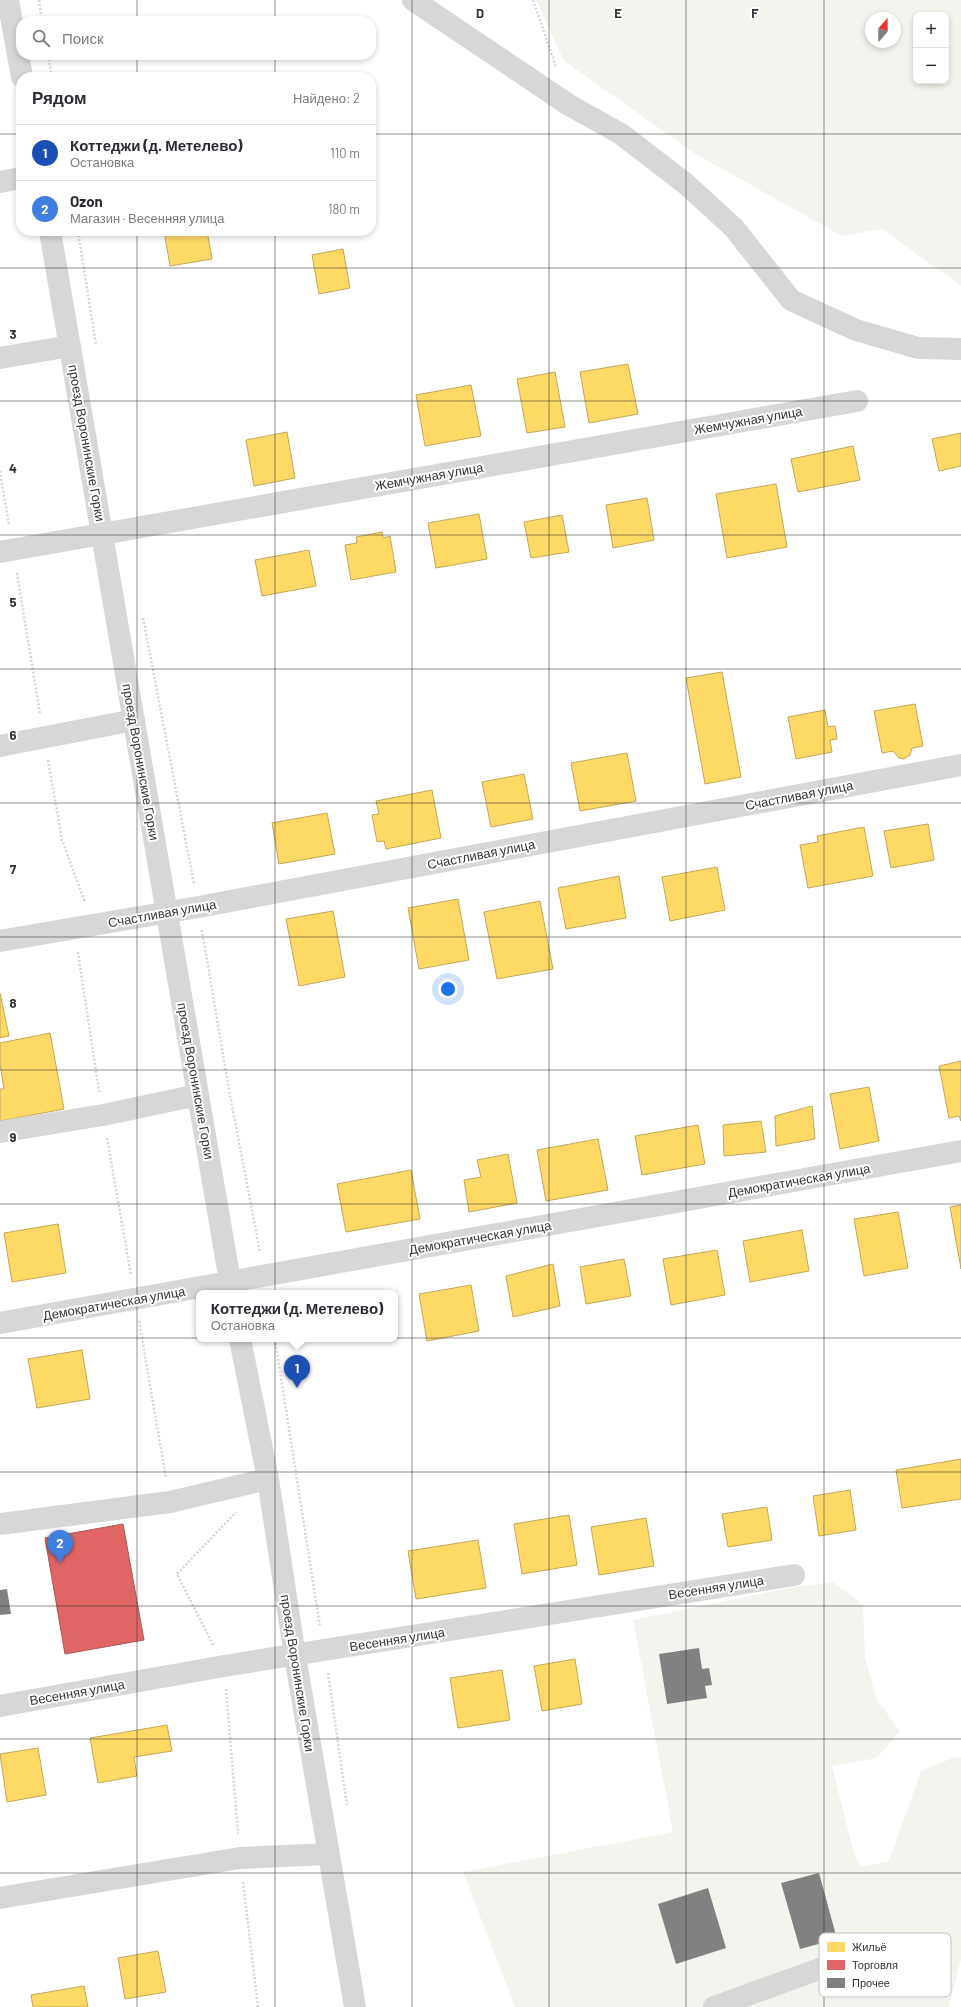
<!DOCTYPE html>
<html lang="ru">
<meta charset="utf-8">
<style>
:root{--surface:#fff;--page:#f7f7f7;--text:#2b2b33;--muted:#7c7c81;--line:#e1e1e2;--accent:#1a73e8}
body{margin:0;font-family:Barlow,sans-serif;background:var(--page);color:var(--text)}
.controls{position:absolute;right:12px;top:12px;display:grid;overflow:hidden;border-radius:8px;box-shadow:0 2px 6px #0003}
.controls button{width:36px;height:36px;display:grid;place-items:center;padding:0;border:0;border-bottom:1px solid var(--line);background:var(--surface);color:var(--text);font:20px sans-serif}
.compass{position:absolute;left:865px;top:12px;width:36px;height:36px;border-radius:50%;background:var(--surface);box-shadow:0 2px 6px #0003;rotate:21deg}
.you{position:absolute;left:448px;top:989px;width:14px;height:14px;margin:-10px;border:3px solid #fff;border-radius:50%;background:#1a73e8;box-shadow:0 0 0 6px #1a73e833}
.badge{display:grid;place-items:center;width:26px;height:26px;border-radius:50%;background:var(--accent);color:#fff;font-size:13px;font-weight:700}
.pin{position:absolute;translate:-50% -33px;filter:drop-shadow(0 1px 2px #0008)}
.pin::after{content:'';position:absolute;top:21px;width:14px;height:12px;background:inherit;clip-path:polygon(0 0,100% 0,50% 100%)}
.popup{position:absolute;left:196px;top:1290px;width:202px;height:52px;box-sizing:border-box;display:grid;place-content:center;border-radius:8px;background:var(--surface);filter:drop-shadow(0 1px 3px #0005);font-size:13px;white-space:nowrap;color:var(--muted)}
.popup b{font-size:15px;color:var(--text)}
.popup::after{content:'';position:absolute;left:50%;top:100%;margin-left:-8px;border:8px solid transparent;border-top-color:var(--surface)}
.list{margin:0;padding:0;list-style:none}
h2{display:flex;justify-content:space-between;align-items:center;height:52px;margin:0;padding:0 16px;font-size:17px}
h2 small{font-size:13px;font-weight:400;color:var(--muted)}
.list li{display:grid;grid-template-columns:26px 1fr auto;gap:12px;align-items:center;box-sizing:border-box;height:56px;padding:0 16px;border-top:1px solid var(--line)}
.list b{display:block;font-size:15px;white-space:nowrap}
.list p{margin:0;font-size:13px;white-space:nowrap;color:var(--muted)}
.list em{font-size:13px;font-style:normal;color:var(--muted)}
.icon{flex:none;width:22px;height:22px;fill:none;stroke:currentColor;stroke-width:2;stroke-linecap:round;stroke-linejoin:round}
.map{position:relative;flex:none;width:961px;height:2007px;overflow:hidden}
.search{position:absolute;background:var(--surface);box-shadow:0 2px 6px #0003;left:16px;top:16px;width:360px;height:44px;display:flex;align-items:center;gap:10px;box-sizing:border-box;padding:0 14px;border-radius:16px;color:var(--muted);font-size:15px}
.panel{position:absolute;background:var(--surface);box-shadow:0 2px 6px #0003;left:16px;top:72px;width:360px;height:164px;border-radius:16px}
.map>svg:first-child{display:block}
.green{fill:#f1f5ed;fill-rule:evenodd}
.homes{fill:#ffd966;stroke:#c2a757}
.shops{fill:#e06666;stroke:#ac5757}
.building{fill:#818181}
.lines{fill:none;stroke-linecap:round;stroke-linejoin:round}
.path{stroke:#d6d6d6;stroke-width:2.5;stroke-dasharray:2 2;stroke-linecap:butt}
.minor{stroke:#d7d7d7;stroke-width:22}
.grid{fill:none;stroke:#333;stroke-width:1;stroke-opacity:0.55}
.labels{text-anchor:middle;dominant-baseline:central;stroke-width:4;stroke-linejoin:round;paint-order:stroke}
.street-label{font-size:13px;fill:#333;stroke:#fff}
.key{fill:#fff;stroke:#c2c2c2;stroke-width:1}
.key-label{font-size:11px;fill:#333}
.grid-label{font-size:13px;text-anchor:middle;font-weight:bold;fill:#333;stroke:#fff;stroke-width:4;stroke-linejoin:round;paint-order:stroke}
</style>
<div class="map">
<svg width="961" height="2007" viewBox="0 0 961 2007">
<rect width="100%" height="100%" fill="#fff"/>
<!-- green -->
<path class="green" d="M536,0h425v286l-79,-57 -40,7 -145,-81 -133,-94zM916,15h30v66h-30zM871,18h24v24h-24z
M833,1582l30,23 2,53 12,42 23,31 -23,27 -45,8 22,88 7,13 28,-6 32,-90 34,-14h6v202l-12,48h-434l-52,-135 210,-40 -40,-212 161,-33z"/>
<!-- homes -->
<path class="homes" d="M164,231h43l5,28 -42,7z
M343,249l7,39 -31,6 -7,-39z
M628,364l10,50 -49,9 -9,-51z
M555,372l10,55 -38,6 -10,-54z
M471,385l10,51 -56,10 -9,-51z
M287,432l8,46 -41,8 -8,-46z
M961,433v33l-22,5 -7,-32z
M853,446l7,34 -62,12 -7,-33z
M776,484l11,63 -60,11 -11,-64z
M647,498l7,42 -41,8 -7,-43z
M479,514l8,45 -51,9 -8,-45z
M562,515l7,37 -38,6 -7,-36z
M382,532l1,6 7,-2 6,36 -45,8 -6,-35 12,-2 -1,-6z
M309,550l7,36 -54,10 -7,-36z
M722,672l19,105 -36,7 -19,-106z
M915,704l8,42 -11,2 -2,7 -6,4 -5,-1 -6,-7 -11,2 -8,-42z
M825,710l3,17 7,-1 2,13 -7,1 2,12 -36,7 -8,-42z
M627,753l9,48 -56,10 -9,-48z
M524,774l9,45 -42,8 -9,-45z
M432,790l9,48 -55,11 -2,-8 -7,1 -5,-27 7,-1 -3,-13z
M327,813l8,41 -56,10 -7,-41z
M928,824l6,36 -43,8 -7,-37z
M864,827l9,49 -65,12 -8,-43 18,-3 -1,-6z
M717,867l8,43 -55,11 -8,-44z
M619,876l7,42 -60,11 -8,-41z
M458,899l11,61 -50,9 -11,-61z
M540,901l13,68 -56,10 -13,-67z
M333,911l12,66 -46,9 -13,-67z
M0,993l9,43 -9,2z
M50,1033l14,76 -64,12v-32h4l-4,-25v-21z
M961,1061v60l-2,-5 -10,2 -10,-52z
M869,1087l10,54 -39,8 -10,-55z
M812,1106l3,33 -39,7 -1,-30z
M761,1121l5,31 -42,4 -1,-31z
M698,1125l7,39 -63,11 -7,-39z
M598,1139l10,51 -62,11 -9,-51z
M508,1154l9,49 -48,9 -5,-32 17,-3 -4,-17z
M411,1170l9,49 -74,13 -9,-48z
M961,1205v64l-11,-62z
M898,1212l10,56 -44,8 -10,-57z
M58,1224l8,49 -54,9 -8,-49z
M802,1230l7,41 -59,11 -7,-41z
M717,1250l8,45 -54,10 -8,-46z
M624,1259l7,37 -45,8 -6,-37z
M553,1264l7,42 -47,11 -7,-41z
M471,1285l8,46 -52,10 -8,-47z
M82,1350l8,49 -53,9 -9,-49z
M961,1459v40l-59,9 -6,-38z
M850,1490l6,40 -37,6 -6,-40z
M767,1507l5,33 -44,7 -6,-33z
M569,1515l8,50 -55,9 -8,-50z
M646,1518l8,48 -55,9 -8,-48z
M478,1540l8,48 -70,11 -8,-48z
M575,1659l7,45 -40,7 -8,-45z
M502,1670l8,50 -52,8 -8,-50z
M167,1725l5,26 -38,6 3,19 -39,7 -8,-45z
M38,1748l8,47 -39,7 -7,-48z
M158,1951l8,41 -41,7 -7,-41z
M84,1986l4,21h-55l-2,-12z"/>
<!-- shops -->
<path class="shops" d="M123,1524l21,116 -79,14 -20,-116z"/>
<!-- building -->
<path class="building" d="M7,1589l4,25 -11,1v-25z
M699,1648l3,21 7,-1 3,17 -7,1 2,12 -40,6 -8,-50z
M819,1873l18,66 -37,10 -19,-66z
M708,1888l18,60 -50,16 -18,-60z"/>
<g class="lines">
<!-- path -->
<path class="path" d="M39,0l3,21
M533,0l23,67
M48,55l4,22
M78,231l18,114
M0,471l9,55
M17,573l23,141
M143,618l51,266
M48,760l14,80 23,62
M202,930l27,160 31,162
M78,952l21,140
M107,1138l24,137
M139,1321l27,157
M275,1339l45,288
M213,1645l-36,-71 59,-62
M328,1673l19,132
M226,1689l12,145
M243,1882l15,125"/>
<!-- minor -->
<path class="minor" d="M8,0l14,77
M413,0l156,105 52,29 65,50 48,44 57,72 65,30 62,18 43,1
M0,182l21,-4
M50,231l182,1062
M0,358l70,-12
M0,552l857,-151
M0,746l134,-26
M0,941l198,-34 763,-142
M0,1132l103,-17 95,-20
M0,1323l961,-172
M240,1339l28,140 27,177 60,351
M0,1524l170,-22 98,-23
M0,1706l224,-40 570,-91
M0,1898l240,-40 88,-4
M714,2007l111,-40"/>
</g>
<!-- grid -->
<path class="grid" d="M137,0v21M275,0v21M412,0v2007M549,0v2007M686,0v2007M824,0v2007M137,55v22M275,55v22M0,134h21M371,134h590M137,231v1776M275,231v1776M0,268h961M0,401h961M0,535h961M0,669h961M0,803h961M0,937h961M0,1070h961M0,1204h961M0,1338h961M0,1472h961M0,1606h961M0,1739h961M0,1873h961"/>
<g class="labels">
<!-- street labels -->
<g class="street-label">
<text transform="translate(748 420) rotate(-10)">Жемчужная улица</text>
<text transform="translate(87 443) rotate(80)">проезд Воронинские Горки</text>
<text transform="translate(429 476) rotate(-10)">Жемчужная улица</text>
<text transform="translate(141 762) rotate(80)">проезд Воронинские Горки</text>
<text transform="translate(799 795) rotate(-11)">Счастливая улица</text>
<text transform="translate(481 854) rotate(-11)">Счастливая улица</text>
<text transform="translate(162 913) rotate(-10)">Счастливая улица</text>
<text transform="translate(196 1081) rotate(80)">проезд Воронинские Горки</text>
<text transform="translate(799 1180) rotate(-10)">Демократическая улица</text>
<text transform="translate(480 1237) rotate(-10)">Демократическая улица</text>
<text transform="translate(114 1303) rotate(-10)">Демократическая улица</text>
<text transform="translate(716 1587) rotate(-9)">Весенняя улица</text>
<text transform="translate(397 1639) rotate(-9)">Весенняя улица</text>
<text transform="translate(298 1673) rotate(81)">проезд Воронинские Горки</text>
<text transform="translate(77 1692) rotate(-10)">Весенняя улица</text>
</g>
</g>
<!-- legend -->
<rect x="819" y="1933" width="132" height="64" rx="6" class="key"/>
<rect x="827" y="1942" width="18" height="10" fill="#ffd966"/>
<rect x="827" y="1960" width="18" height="10" fill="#e06666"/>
<rect x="827" y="1978" width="18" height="10" fill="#818181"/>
<g class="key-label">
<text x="852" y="1951">Жильё</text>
<text x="852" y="1969">Торговля</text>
<text x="852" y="1987">Прочее</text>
</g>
<g class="grid-label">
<text x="480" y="18">D</text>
<text x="618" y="18">E</text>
<text x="755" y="18">F</text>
<text x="13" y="339">3</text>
<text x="13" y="473">4</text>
<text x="13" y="607">5</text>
<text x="13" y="740">6</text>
<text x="13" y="874">7</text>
<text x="13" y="1008">8</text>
<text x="13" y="1142">9</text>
</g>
</svg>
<div class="controls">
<button>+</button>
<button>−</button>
</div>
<svg class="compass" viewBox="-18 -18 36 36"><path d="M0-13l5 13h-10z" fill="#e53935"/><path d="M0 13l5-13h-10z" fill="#7c7c81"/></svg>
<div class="you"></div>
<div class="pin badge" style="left:297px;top:1388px;background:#1a4fb4">1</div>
<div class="popup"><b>Коттеджи (д. Метелево)</b>Остановка</div>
<div class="pin badge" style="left:60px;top:1563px;background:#3f7fe0">2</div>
<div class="search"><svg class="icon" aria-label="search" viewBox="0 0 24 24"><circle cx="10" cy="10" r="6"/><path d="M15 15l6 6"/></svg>Поиск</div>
<section class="panel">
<h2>Рядом<small>Найдено: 2</small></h2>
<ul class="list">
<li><span class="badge" style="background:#1a4fb4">1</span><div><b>Коттеджи (д. Метелево)</b><p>Остановка</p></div><em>110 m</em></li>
<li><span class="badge" style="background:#3f7fe0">2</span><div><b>Ozon</b><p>Магазин · Весенняя улица</p></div><em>180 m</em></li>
</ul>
</section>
</div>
